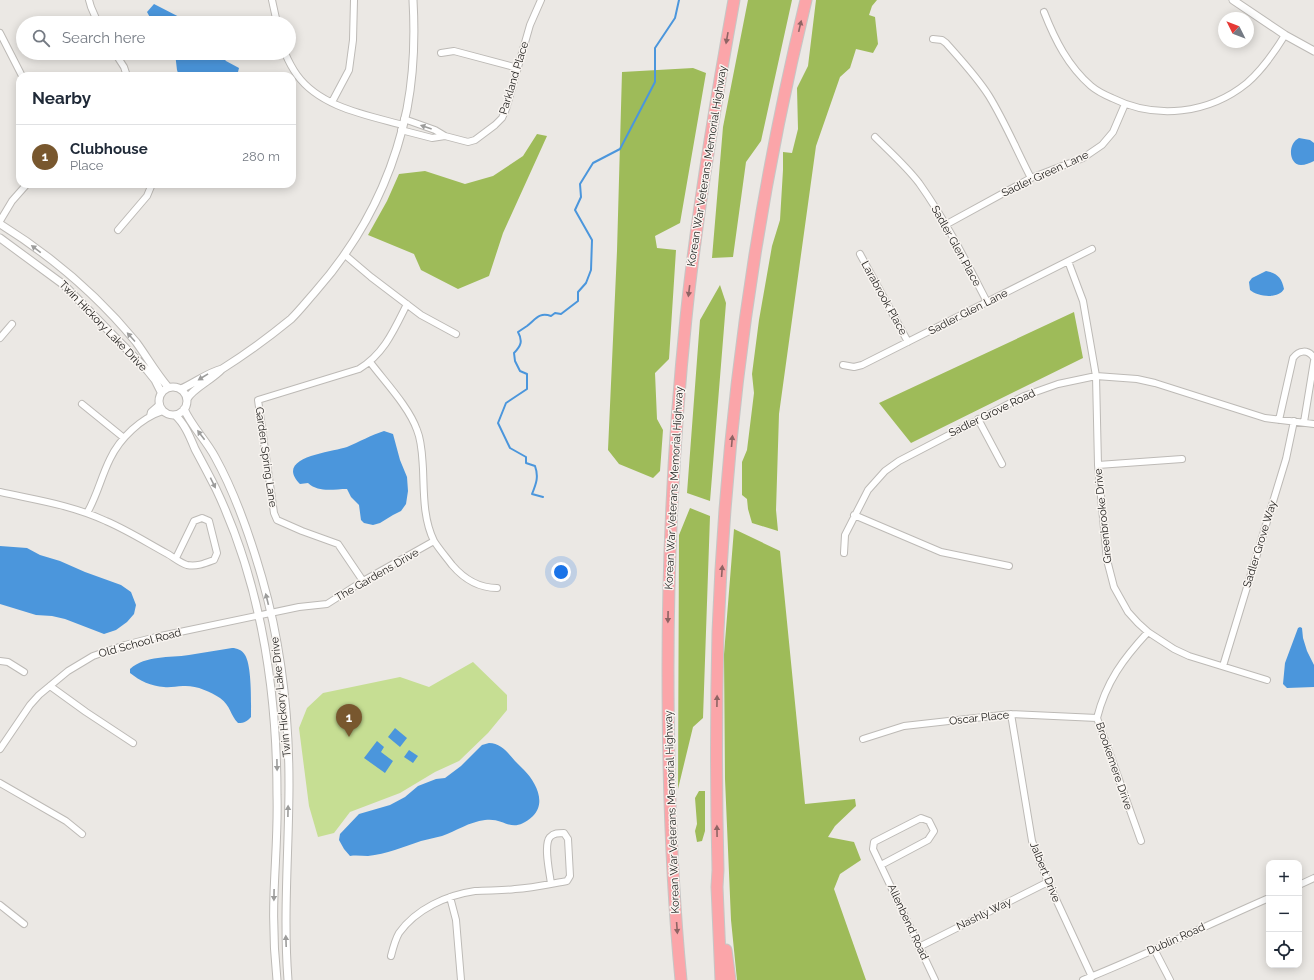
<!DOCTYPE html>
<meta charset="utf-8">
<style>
:root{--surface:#fff;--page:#f2f2f3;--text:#1f2937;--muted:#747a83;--line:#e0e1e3;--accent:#78572e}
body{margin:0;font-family:Raleway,sans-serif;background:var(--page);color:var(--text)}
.controls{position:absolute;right:12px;bottom:12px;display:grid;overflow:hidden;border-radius:8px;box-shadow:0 2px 10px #0003}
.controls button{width:36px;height:36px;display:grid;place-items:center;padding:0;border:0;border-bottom:1px solid var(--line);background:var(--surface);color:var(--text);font:20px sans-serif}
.compass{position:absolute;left:1218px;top:12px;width:36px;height:36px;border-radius:50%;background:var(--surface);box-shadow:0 2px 10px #0003;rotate:312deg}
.you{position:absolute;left:561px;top:572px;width:14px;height:14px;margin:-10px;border:3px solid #fff;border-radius:50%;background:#1a73e8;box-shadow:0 0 0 6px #1a73e833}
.badge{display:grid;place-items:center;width:26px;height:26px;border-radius:50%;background:var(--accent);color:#fff;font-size:13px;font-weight:700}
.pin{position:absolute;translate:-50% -33px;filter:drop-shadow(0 1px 2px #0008)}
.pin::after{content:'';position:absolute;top:21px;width:14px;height:12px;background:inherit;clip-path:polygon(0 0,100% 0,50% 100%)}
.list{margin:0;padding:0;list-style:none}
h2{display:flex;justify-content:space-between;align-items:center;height:52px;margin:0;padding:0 16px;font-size:17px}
h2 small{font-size:13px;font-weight:400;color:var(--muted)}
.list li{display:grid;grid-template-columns:26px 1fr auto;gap:12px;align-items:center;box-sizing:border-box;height:64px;padding:0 16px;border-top:1px solid var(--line)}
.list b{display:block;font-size:15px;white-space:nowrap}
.list p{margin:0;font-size:13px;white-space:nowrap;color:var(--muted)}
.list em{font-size:13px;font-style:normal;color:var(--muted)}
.icon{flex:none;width:22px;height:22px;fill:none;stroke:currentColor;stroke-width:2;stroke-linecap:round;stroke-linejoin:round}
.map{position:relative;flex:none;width:1314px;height:980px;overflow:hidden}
.search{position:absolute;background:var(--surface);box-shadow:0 2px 10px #0003;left:16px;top:16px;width:280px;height:44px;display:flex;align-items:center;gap:10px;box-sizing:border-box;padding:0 14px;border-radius:22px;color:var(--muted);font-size:15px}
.panel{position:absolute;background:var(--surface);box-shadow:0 2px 10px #0003;left:16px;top:72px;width:280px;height:116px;border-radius:12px}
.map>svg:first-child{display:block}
.green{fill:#c6de93}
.forest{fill:#9ebb59}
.water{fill:#4b96dc}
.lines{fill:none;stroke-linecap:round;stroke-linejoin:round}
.stream{stroke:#4b96dc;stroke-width:2}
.minor-casing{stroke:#bdbab6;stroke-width:8}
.tertiary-casing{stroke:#bdbab6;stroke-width:9}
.motorway-casing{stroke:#c6c6c5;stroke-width:13}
.minor{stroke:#fff;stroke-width:6}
.tertiary{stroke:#fff;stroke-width:7}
.motorway{stroke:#fba5a9;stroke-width:11}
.oneway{fill:#8f6464}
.oneway2{fill:#9c9c9b}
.labels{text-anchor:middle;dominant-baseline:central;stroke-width:3;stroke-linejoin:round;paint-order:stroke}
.street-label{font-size:11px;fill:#232220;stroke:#f9f5f1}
</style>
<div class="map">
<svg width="1314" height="980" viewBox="0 0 1314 980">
<rect width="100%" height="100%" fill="#ebe8e4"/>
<!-- green -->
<path class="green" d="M473,662l34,33v15l-19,23 -29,28 -24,11 -35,21 -50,19 -16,21 -16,4 -9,-31 -10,-78 8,-20 16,-15 77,-16 29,10z"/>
<!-- forest -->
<path class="forest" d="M748,0h44l-31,141 -15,21 -13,95 -21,1 11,-131z
M816,0h61l-5,6 -3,9 6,2 3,27 -5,9 -17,-4 -6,19 -10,9 -24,69 -37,268 -3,96 2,21 -26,-8 -4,-14 -1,-10 -5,-4v-33l5,-12 7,-57 -2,-19 7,-54 13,-74 8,-26 3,-50v-18l9,1 6,-24 -1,-41 11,-22z
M693,68l13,5 -26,150 -25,13 2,12 19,2 -7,109 -14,14 2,46 6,11 -3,41 -7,7 -34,-14 -11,-14 9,-199 5,-179z
M537,134l10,2 -44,97 -14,43 -31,13 -37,-19 -7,-16 -46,-19 19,-34 12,-27 26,-3 40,13 28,-8 30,-20z
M720,285l6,18 -16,198 -23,-8 13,-173z
M1074,312l9,46 -172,85 -32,-40z
M690,508l20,8 -7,202 -10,9 -15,62 1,-254z
M734,529l46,22 25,253 50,-5 1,7 -21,20 -7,11 26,5 7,18 -21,14 -6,15 32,91h-129l-6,-60 -6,-141 -1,-125z
M699,791h6v40l-3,10 -5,1 -2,-11 2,-7 -2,-26z"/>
<!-- water -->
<path class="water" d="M154,4l35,18 2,1h-38l-6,-11z
M175,53h44l7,8 13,7 -2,8h-58l-2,-6z
M1299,138l11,2 4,3v18c-4,2 -9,4 -13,4 -12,0 -14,-21 -2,-27z
M1266,271c11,2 16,7 18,18 -5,10 -26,8 -34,1l-1,-8 3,-4z
M384,431l9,3 7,26 7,17 1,14 -2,13 -5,7 -8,4 -13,8 -7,2 -9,-2 -3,-3 -2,-15 -8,-8 -4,-8c-14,0 -28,4 -39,-6l-8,1c-27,-27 32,-32 47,-37 12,-5 24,-12 37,-16z
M0,546l27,2 13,7 20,6 25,11 36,13 10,7 5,13 -2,9 -7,8 -11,8 -12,4 -39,-15 -13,-3 -16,-1 -36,-11z
M1300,627l2,1 1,10 4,13 7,14v22l-27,1 -4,-4 2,-21 13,-35z
M232,648c5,0 10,2 13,7 7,11 6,48 6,62 -4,4 -6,6 -13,6 -8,-8 -7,-17 -18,-25 -10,-7 -25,-13 -37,-12 -7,0 -13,2 -19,1 -13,-1 -24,-6 -34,-14v-4c16,-14 39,-11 59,-14 14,-2 29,-5 43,-7z
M395,728l12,10 -7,9 -12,-10z
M377,741l7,6 -3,5 12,9 -8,12 -21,-15z
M489,743c12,0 19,10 26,18 3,3 6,6 9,9 11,11 23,32 9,46 -22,20 -27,1 -48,4 -16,2 -29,11 -43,16 -7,2 -14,3 -21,5 -17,6 -35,13 -53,15 -6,0 -12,-1 -18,0l-6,-7 -5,-9 1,-6 19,-20 31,-9 15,-8 13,-11 18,-7 9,-1 16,-12 21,-21z
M409,750l9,6 -5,7 -9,-6z"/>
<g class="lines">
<!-- stream -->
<path class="stream" d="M543,497l-11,-3c4,-10 7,-17 3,-28l-9,-3v-6l-16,-9 -12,-25 8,-20 21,-14v-15l-7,-3 -5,-10 -1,-8c7,-7 9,-12 4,-21 3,-2 6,-4 9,-6 9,-7 12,-14 24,-10l4,-3 6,1 17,-13v-9l8,-9 5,-13 1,-30 -17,-30 6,-13 -1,-13 13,-21 27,-14 35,-67v-34l20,-30 4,-18"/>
<!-- minor casing -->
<g class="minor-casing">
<path id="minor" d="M89,0l2,7 7,16
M272,0l5,23
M1044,12c11,28 24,54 47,74 6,5 14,9 21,12 44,22 97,16 135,-15 16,-14 27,-30 38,-48
M0,33l22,43
M933,39l9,1 4,3c15,17 31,34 43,53 16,26 28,55 42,82
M115,53l9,14 3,9
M285,53c3,7 7,15 12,22 23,32 69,40 106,50
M441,53l13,-2 64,17
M332,102l17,-32 4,-30 1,-40
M401,130l31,8 13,-2 -10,-6 -31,-11
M445,136l23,6 7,-2 20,-15 7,-7 4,-9 24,-84 11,-25
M875,137c15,15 31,29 44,46 27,38 47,78 68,119
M0,221l12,-20 15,-17
M947,224l84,-46 52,-20 19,-13 11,-13 12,-28
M118,230l29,-34 5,-12
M860,254l48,88
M345,255l26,22 50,38 35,19
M1068,261l15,40 13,75 2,89 9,95 7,27 14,25 10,11 10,9 26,17 15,7 78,24
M0,338l12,-14
M370,362c15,20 39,45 47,68 5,12 5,25 6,39 1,23 0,50 11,72 5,8 12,16 18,24 12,14 27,23 45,23
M843,365l11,2 8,-2 230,-116
M82,404l42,34
M150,416l1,-4 8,-7
M978,419l24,45
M1279,420l14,-62c6,-8 15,-9 21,0
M1304,422l10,-61
M1098,465l84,-6
M0,492c36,8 72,13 106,29 21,9 40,21 60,32 6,3 14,10 21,12 10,2 19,-2 27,-5l3,-7 -8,-32 -7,-3 -8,3 -18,37
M87,513c10,-17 14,-36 23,-54 10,-21 31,-41 53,-48
M854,515l87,37 68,14
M844,553l1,-18 23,-45 17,-19 14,-10 125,-65 34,-12 38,-8 41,3 18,4 110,35 49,6
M363,581l-25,-37 -36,-13 -25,-11 -3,-7 -16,-113 101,-31c25,-15 35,-39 48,-65
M0,661l8,1 16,10
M1223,666l63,-207 8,-38
M50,686l36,26 47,31
M1011,714l21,127 16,41 44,95
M863,739l41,-13 107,-12 86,4
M0,749l30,-44 9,-10 29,-24 25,-15 32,-11 31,-8 143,-30 28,-3 36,-23 71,-40
M0,783l66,38 16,13
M1141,841l-44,-123c9,-36 26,-59 51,-86
M881,865l47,-25 6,-9 -5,-10 -8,-3 -47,24 -1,7 62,131
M1299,885l15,-7
M450,897l6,23 5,60
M0,905l24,19
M919,947l129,-65
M1154,949l16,31
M391,956c2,-8 4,-16 8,-23 17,-24 48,-38 76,-42 14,-1 27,0 40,-2 18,-1 35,-5 52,-8l3,-5 -2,-37 -4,-6c-6,0 -10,0 -14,4 -7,8 0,37 1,47
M1083,980c63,-25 124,-55 186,-82"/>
</g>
<!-- tertiary casing -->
<g class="tertiary-casing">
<path id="tertiary" d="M1233,0l52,35 29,16
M0,224c50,31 98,72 136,118 11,15 20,31 32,45
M0,238l64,47 83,85 8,10 6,12
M222,369c24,-15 47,-32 69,-50 9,-9 16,-18 24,-27 46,-52 78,-115 92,-183 7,-36 8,-73 6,-109
M159 401a14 14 0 1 1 28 0a14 14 0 1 1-28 0Z
M181,389c14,-6 26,-16 41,-20 -10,11 -29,19 -35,30
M184,409c8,18 22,31 31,48 21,38 35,79 47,121 19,66 27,137 27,206 0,65 -6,131 -1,196
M175,415c10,9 15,22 20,34 7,13 14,26 21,40 45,95 61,202 61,306 1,34 -2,67 -3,100 -1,29 0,57 3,85"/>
</g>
<!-- motorway casing -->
<g class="motorway-casing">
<path id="motorway" d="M726,950l4,30
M681,980c-10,-103 -13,-208 -13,-311 0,-118 6,-234 18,-351 11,-107 29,-213 48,-318
M721,980l-4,-93 1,-17c-2,-80 -2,-159 0,-238 8,-212 38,-426 88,-632"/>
</g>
<!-- minor -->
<use href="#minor" class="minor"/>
<!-- tertiary -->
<use href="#tertiary" class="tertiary"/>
<!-- motorway -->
<use href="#motorway" class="motorway"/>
</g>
<!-- one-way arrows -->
<defs><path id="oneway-solid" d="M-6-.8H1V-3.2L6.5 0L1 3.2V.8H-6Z"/></defs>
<g class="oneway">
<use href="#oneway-solid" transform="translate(800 26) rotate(-77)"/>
<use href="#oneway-solid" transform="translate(727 38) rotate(100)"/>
<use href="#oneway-solid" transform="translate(689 291) rotate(97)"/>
<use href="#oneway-solid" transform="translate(732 441) rotate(-85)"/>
<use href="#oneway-solid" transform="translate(722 571) rotate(-86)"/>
<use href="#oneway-solid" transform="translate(668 617) rotate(91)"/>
<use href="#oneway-solid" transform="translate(717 701) rotate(-89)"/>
<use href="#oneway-solid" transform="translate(717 831) rotate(-91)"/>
<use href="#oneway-solid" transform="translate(677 928) rotate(86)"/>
</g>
<g class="oneway2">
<use href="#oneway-solid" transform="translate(426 127) rotate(-161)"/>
<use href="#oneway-solid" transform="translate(36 249) rotate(-143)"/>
<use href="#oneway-solid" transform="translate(131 337) rotate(-132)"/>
<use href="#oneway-solid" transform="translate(203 377) rotate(148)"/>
<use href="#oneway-solid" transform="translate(201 435) rotate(-127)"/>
<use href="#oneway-solid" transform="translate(213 483) rotate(64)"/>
<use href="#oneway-solid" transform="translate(267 599) rotate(-104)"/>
<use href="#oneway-solid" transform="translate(277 765) rotate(89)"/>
<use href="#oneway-solid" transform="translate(288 811) rotate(-89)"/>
<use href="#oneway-solid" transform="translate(274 895) rotate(91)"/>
<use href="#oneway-solid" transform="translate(286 941) rotate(-92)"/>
</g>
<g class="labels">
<!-- street labels -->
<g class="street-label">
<text transform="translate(514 78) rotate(-73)">Parkland Place</text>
<text transform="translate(707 166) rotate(-81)">Korean War Veterans Memorial Highway</text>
<text transform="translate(1045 174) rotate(-25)">Sadler Green Lane</text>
<text transform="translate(956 246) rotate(61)">Sadler Glen Place</text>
<text transform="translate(884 298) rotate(61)">Larabrook Place</text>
<text transform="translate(968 312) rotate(-27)">Sadler Glen Lane</text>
<text transform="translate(103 326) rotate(46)">Twin Hickory Lake Drive</text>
<text transform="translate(992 413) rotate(-26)">Sadler Grove Road</text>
<text transform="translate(266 457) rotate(82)">Garden Spring Lane</text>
<text transform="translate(674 488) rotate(-87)">Korean War Veterans Memorial Highway</text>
<text transform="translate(1103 516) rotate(-96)">Greenbrooke Drive</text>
<text transform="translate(1260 544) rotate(-73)">Sadler Grove Way</text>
<text transform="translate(377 575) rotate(-30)">The Gardens Drive</text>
<text transform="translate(140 643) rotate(-15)">Old School Road</text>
<text transform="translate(281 697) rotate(-96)">Twin Hickory Lake Drive</text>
<text transform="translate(979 718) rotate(-6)">Oscar Place</text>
<text transform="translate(1114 766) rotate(71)">Brookemere Drive</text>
<text transform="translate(672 812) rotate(-92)">Korean War Veterans Memorial Highway</text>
<text transform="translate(1045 872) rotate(68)">Jalbert Drive</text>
<text transform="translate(984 914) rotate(-26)">Nashly Way</text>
<text transform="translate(908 922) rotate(65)">Allenbend Road</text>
<text transform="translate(1176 939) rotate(-24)">Dublin Road</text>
</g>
</g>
</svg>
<div class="controls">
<button>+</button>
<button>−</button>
<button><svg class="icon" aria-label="locate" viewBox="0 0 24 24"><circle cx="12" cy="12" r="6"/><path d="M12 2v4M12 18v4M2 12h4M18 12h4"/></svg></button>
</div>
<svg class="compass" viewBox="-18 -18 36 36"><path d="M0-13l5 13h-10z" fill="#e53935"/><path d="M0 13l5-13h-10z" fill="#747a83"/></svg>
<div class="you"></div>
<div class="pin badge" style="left:349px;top:737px">1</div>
<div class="search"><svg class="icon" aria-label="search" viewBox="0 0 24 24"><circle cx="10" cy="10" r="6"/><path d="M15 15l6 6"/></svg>Search here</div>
<section class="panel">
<h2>Nearby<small></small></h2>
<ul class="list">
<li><span class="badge">1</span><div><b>Clubhouse</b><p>Place</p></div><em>280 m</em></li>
</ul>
</section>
</div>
